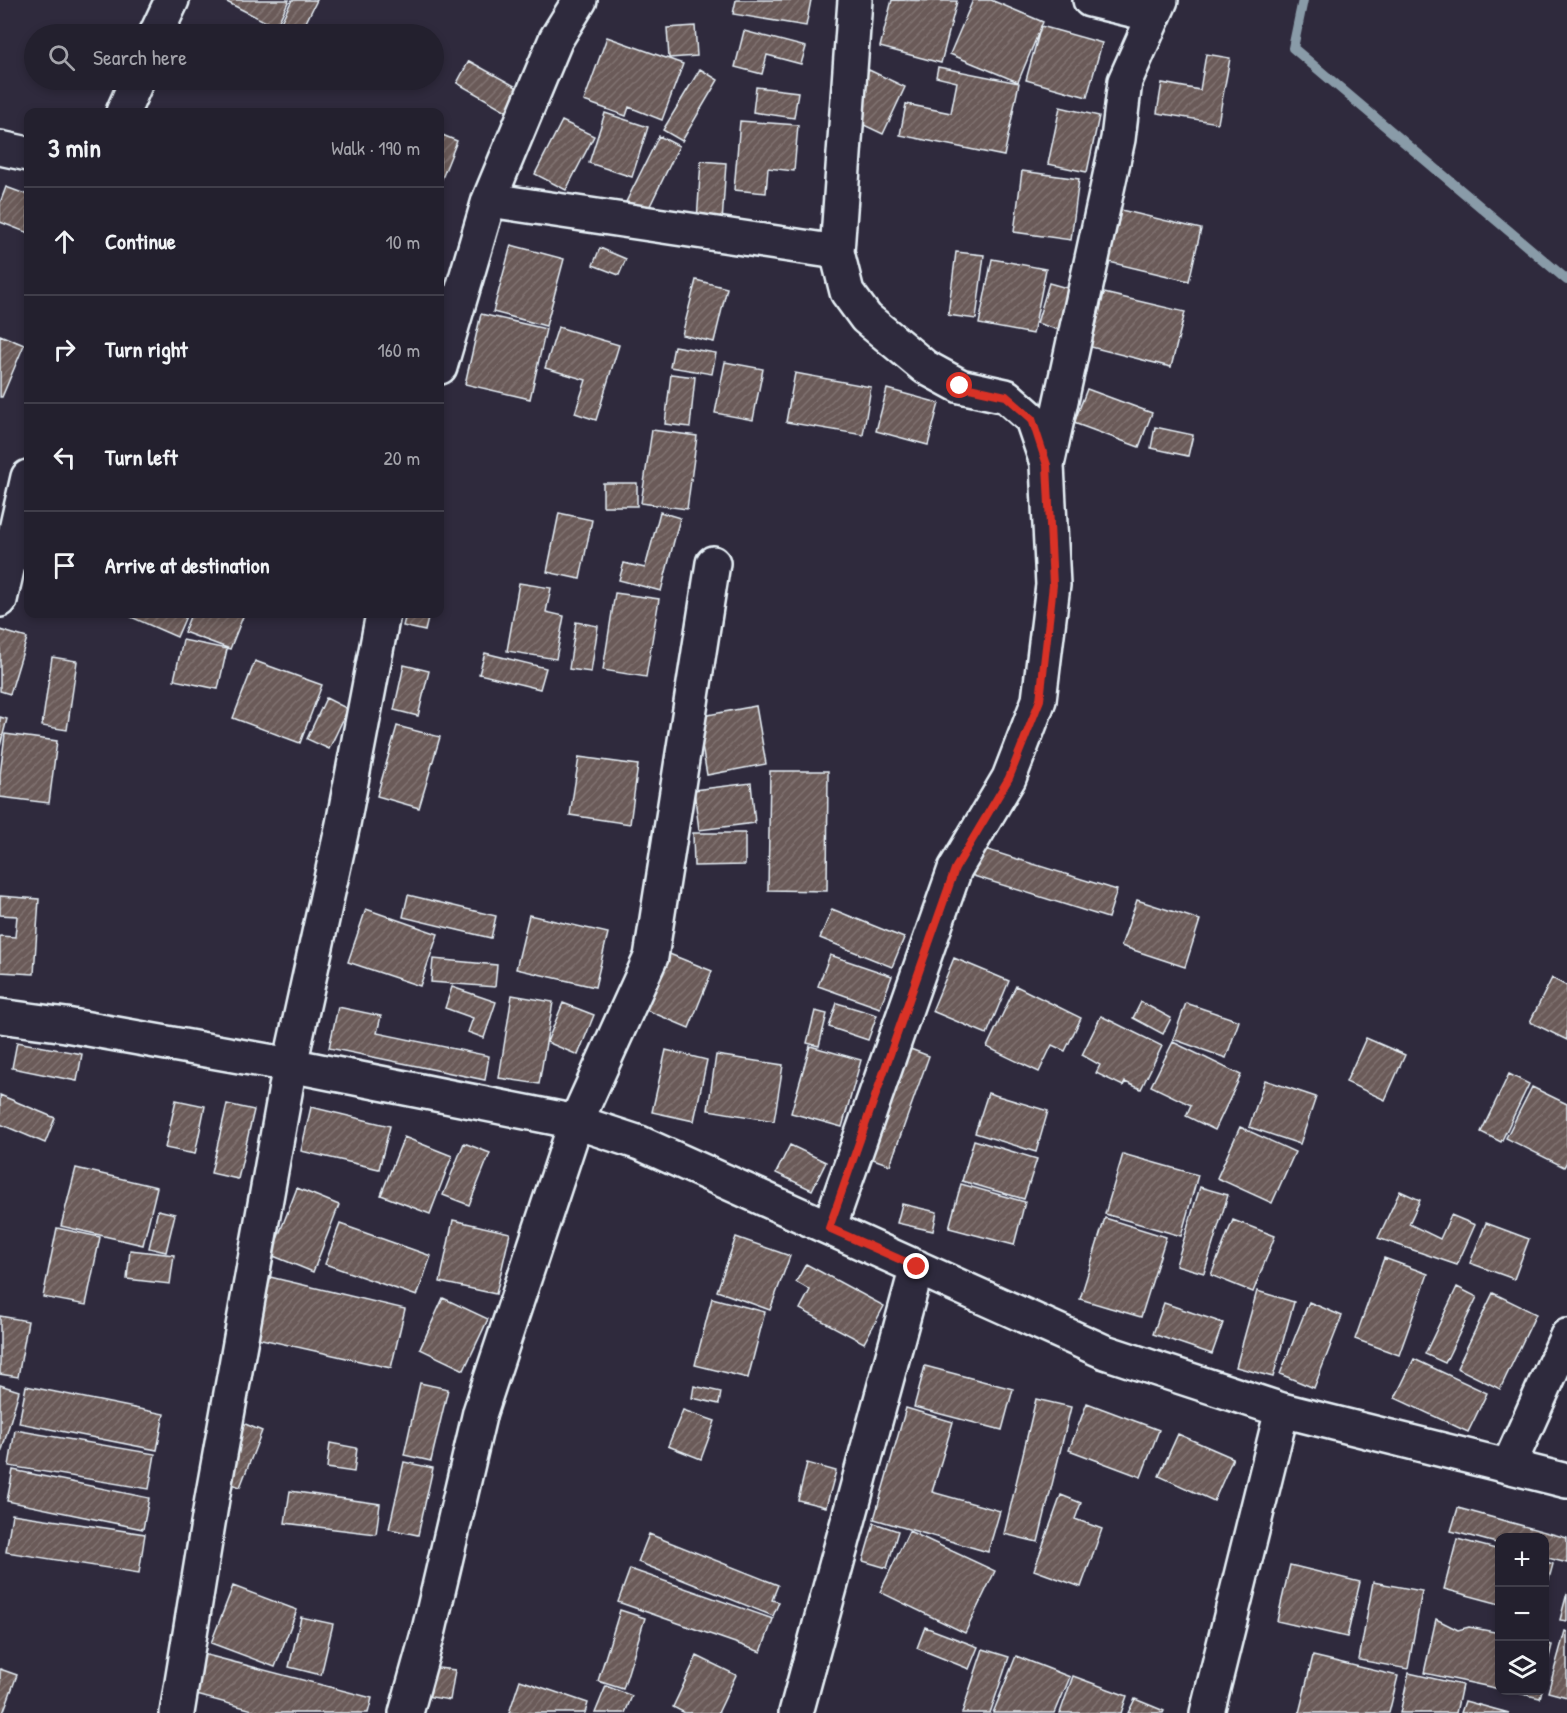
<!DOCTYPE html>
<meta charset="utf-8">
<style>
:root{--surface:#23202e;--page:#2f2d3a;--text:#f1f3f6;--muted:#a3a3aa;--line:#403e4a}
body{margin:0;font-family:"Patrick Hand",sans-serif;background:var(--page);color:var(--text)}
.controls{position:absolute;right:18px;bottom:18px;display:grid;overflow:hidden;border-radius:12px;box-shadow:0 3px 9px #0003}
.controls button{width:54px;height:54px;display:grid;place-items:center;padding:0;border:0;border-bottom:2px solid var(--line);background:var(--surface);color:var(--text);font:30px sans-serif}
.stop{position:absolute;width:18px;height:18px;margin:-14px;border:4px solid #d93025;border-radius:50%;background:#fff}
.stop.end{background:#d93025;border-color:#fff;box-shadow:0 2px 6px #0008}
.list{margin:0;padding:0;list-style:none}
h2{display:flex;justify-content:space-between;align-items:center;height:78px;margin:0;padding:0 24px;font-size:26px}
h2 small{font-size:20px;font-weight:400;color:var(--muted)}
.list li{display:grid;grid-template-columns:39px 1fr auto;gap:18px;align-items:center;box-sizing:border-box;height:108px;padding:0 24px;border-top:2px solid var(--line)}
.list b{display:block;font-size:22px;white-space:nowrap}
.list em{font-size:20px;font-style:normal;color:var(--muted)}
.icon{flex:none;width:33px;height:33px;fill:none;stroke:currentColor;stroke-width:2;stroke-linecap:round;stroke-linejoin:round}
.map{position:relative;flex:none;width:1567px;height:1713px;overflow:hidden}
.search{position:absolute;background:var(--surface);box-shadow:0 3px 9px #0003;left:24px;top:24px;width:420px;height:66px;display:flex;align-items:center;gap:15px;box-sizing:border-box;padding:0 21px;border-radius:33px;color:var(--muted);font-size:22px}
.panel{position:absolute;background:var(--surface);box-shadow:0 3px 9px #0003;left:24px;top:108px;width:420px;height:510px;border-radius:12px}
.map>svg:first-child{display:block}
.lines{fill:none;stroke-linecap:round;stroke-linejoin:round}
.stream{stroke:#899ba8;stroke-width:10}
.building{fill:url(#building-hatch);stroke:#e8f1f8;stroke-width:1.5}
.street-casing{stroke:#e8f1f8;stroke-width:38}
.street{stroke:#2f2a3d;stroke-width:33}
.route{stroke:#d93025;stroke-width:8}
</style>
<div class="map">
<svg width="1567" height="1713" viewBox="0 0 1567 1713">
<defs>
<pattern id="building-hatch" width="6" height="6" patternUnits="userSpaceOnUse" patternTransform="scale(1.5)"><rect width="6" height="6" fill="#6b5a58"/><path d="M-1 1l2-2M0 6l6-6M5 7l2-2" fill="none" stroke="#807271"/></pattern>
</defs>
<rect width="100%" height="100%" fill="#2f2a3d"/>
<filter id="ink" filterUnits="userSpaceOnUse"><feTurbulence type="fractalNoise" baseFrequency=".0167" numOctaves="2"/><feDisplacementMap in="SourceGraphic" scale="12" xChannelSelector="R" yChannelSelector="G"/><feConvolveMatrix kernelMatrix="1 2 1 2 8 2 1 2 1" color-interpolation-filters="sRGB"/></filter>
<g filter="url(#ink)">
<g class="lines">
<!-- stream -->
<path class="stream" d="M1303,0l-10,48 274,232"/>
</g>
<!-- building -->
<path class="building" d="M223,0h66l-13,27z
M292,0h25l-16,32 -20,-10z
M736,0h75l-5,26 -73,-12z
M892,0l65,1 -16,62 -61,-16z
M973,0h18l52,22 -25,60 -68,-28z
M695,26l2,30 -28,2 -2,-30z
M1041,26l61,17 -15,54 -61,-17z
M744,31l62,16 -5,17 -34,-9 -5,19 -27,-7z
M607,37l76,27 -21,56 -33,-13 -3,9 -42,-15z
M1206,54l24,4 -12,65 -61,-10 5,-30 38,7z
M469,61l51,28 -12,23 -51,-29z
M938,67l81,16 -15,73 -104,-21 6,-31 45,9 6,-31 -21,-5z
M700,69l18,11 -36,61 -19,-11z
M869,70l36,17 -22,47 -36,-17z
M756,87l42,5 -4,26 -41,-6z
M1060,107l39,9 -12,56 -39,-8z
M605,113l43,14 -16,50 -43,-14z
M562,121l32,15 -28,54 -31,-16z
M740,121l58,4 -4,46 -26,-3 -2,25 -32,-3z
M440,134l17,7 -16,40 -1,-1z
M659,136l20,10 -33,68 -21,-10z
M701,161l25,2 -4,60 -25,-2z
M1022,171l57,8 -8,61 -57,-8z
M6,187l22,8v38l-28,-11v-19z
M1121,210l80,19 -12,52 -80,-19z
M511,245l53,14 -18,67 -53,-14z
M600,248l26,11 -7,16 -26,-10z
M956,252l28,3 -8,64 -28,-4z
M992,259l54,10 -13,65 -54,-10z
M696,280l31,8 -13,54 -32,-7z
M1049,283l25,7 -12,41 -25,-8z
M1104,293l81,19 -14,55 -80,-20z
M481,314l65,15 -16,70 -65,-15z
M558,327l61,18 -23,75 -21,-7 11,-33 -41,-12z
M0,335l24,10 -22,52h-2z
M674,346l42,7 -4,21 -42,-7z
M725,362l38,7 -10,51 -38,-7z
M795,373l76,14 -8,48 -77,-13z
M671,374l24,3 -5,50 -25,-3z
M887,389l52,14 -11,42 -52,-14z
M1087,389l65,24 -13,34 -65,-24z
M1155,427l38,8 -5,21 -37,-8z
M652,430l45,6 -10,73 -46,-6z
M603,483h34v23h-34z
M660,512l20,6 -19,73 -42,-11 5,-17 21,5z
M559,513l33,7 -12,59 -33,-7z
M519,583l32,5 -5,24 18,4 -8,43 -49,-8z
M615,593l44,6 -13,78 -43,-7z
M133,614h54l-10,23 -46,-20z
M191,614h53l-14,35 -46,-17z
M406,614h23l-4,17 -22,-5z
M576,622l22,4 -7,46 -22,-3z
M0,630l27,8 -17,56 -10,-3z
M183,640l44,9 -9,40 -44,-9z
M485,653l61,15 -6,21 -61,-15z
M52,657l25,4 -10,69 -25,-4z
M255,661l67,24 -22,58 -67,-25z
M404,665l25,6 -11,45 -24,-6z
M326,698l22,11 -19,40 -22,-10z
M756,706l10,58 -59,11 -10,-58z
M0,717l7,2 -7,27z
M397,726l43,11 -21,71 -42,-12z
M5,734l52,7 -8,62 -49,-6v-22z
M579,757l59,8 -8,59 -60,-9z
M770,771h58l-1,120 -59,-1z
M751,783l4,40 -56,7 -5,-40z
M693,833h52v32l-51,1z
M972,845l145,45 -9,28 -144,-45z
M408,895l88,21 -5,22 -88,-21z
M0,896l39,3 -5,75 -34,-2v-36l15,1 2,-21 -17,-1z
M1137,900l63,20 -15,47 -64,-21z
M366,909l72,25 -18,52 -72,-24z
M832,909l72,29 -12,29 -72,-29z
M529,915l79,18 -13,54 -79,-18z
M667,953l45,18 -23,57 -45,-19z
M830,955l62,21 -12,32 -62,-22z
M954,958l55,23 -22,53 -55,-23z
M433,959l64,6 -2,22 -64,-5z
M1552,978l15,8v54l-37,-18z
M1016,986l65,32 -16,33 -13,-6 -13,27 -52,-25z
M452,987l44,15 -12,36 -16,-6 5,-14 -28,-10z
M512,995l41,7 -14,82 -40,-6z
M1141,1002l30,16 -8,16 -30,-16z
M563,1003l31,12 -16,40 -31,-13z
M837,1003l40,12 -9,25 -39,-13z
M1186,1003l53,18 -13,37 -53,-19z
M338,1007l43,9 -4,17 112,23 -4,24 -156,-32z
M815,1011l12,3 -8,32 -12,-3z
M1101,1016l61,30 -21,43 -16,-7 -2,4 -27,-13 4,-8 -18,-10z
M1366,1038l39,17 -20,45 -39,-18z
M17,1042l65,12 -5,27 -65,-13z
M1173,1042l68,33 -26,55 -29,-14 5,-11 -40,-19z
M810,1046l51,14 -19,67 -51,-14z
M905,1047l24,9 -39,109 -25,-9z
M666,1050l41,10 -13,61 -42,-9z
M716,1055l67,10 -9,56 -66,-11z
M1509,1074l20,10 -28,58 -20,-10z
M1265,1080l51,17 -16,47 -51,-17z
M1532,1087l35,17v58l-3,5 -58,-29z
M988,1093l60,18 -12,41 -61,-19z
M0,1095l55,23 -10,25 -45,-19z
M176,1100l29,6 -10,48 -30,-6z
M227,1104l27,6 -16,69 -27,-6z
M311,1107l79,19 -11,43 -78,-18z
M1240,1127l55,25 -23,51 -55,-25z
M404,1137l48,19 -22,58 -49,-19z
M974,1140l63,19 -13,40 -62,-18z
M464,1143l26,10 -21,52 -26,-10z
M790,1145l36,17 -14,28 -36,-17z
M1123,1154l75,21 -17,61 -76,-22z
M76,1168l81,19 -14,58 -82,-19z
M961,1184l64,18 -11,43 -65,-17z
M1200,1187l28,8 -24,78 -28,-8z
M297,1188l42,17 -26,67 -42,-17z
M1400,1191l20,9 -11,24 31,15 11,-24 24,10 -18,40 -79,-27z
M902,1204l35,8 -4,19 -36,-8z
M158,1210l17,4 -9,38 -17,-4z
M1105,1218l61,19 -25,80 -61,-18z
M453,1220l57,13 -14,61 -56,-12z
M1233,1220l42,16 -22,56 -42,-17z
M1486,1223l43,16 -15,40 -44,-16z
M340,1224l91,32 -14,40 -92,-32z
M57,1228l43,9 -14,68 -43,-8z
M736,1237l54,19 -20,54 -53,-19z
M130,1250l44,5 -4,29 -43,-5z
M1384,1258l44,16 -29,81 -44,-16z
M806,1264l78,42 -20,37 -64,-34 10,-19 -14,-8z
M270,1277l135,32 -14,59 -134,-30z
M1457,1287l20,10 -32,66 -20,-9z
M1257,1291l37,11 -21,75 -37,-10z
M1493,1293l43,21 -36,75 -43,-21z
M443,1298l45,21 -24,51 -44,-21z
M712,1298l53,14 -17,66 -53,-13z
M1309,1302l33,14 -28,72 -34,-14z
M1164,1303l59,20 -11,31 -59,-20z
M0,1316l28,5 -10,56 -18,-3z
M1414,1359l73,34 -19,39 -73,-34z
M925,1366l88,23 -11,41 -88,-23z
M420,1383l28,6 -17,72 -27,-6z
M0,1385l19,6 -19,66z
M26,1386l138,28 -7,36 -138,-27z
M694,1386l27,6 -2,12 -27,-6z
M1036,1399l35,8 -33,135 -34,-8z
M1087,1403l72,27 -18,47 -72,-27z
M906,1408l47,14 -21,70 68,19 -12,41 -114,-33z
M683,1410l32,11 -14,38 -33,-13z
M238,1421l24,10 -22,56 -24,-9z
M15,1430l140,24 -6,35 -140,-23z
M1178,1434l55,24 -19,43 -55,-25z
M330,1443l27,5 -3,24 -27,-4z
M404,1462l29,6 -15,67 -29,-6z
M807,1463l29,8 -10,36 -28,-7z
M13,1470l136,28 -6,31 -136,-28z
M290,1491l90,13 -4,30 -91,-11z
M1061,1495l20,8 -6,16 27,10 -21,58 -47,-17z
M1458,1508l109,30v25l-23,-6v-19h-44v6l-49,-13z
M12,1514l133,20 -6,39 -133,-21z
M874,1523l24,8 -11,37 -24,-7z
M909,1531l86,40 -30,62 -85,-41z
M649,1534l129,51 -6,15 7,2 -6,14 -135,-54z
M1457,1539l43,11v54l-56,-15z
M1544,1561l9,3 -9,33z
M1290,1565l70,17 -13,55 -70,-16z
M630,1569l143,50 -12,33 -143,-50z
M1373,1582l49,9 -14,78 -49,-9z
M233,1586l64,24 -22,57 -64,-24z
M1567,1593v28l-7,-1z
M620,1610l25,8 -22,71 -25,-8z
M301,1617l32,7 -12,51 -32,-8z
M1436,1619l22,11 11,-3 31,6v56l-76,-16z
M925,1627l53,20 -9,22 -52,-21z
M1565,1631l2,1v65l-19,-5z
M1544,1643l8,2 -8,32z
M983,1649l26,8 -19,56h-28z
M199,1653l173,45 -4,15h-104l-75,-20z
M697,1656l39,19 -18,38h-33l-12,-6z
M1016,1656l54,21 -15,36h-62z
M1313,1656l85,20 -9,37h-90z
M429,1667l26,3 -5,30 -25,-4z
M0,1669l17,6 -14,38h-3z
M1409,1673l53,12 -6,28h-56z
M1073,1676l54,20 -6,17h-61z
M520,1680l68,23 -3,10h-76z
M606,1686l26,10 -7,17h-30z
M1505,1690h37l-2,8z
M1135,1699l29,12 -1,2h-35z
M1465,1701l44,12h-48z"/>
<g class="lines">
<!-- street casing -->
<g class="street-casing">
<path id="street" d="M855,0l-18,252 10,40 19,26 59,49 35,19 46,10 26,23 15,44
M1090,0l63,15
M156,34l16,-34
M123,112l14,-32
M0,148l28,6
M489,200l348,52
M440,367l49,-167 67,-161 24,-39
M0,600l28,-123
M0,1016l66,9 224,40 286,57 64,21 465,209 177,58 285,71
M829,1228l126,-359 54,-91 30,-78 14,-115 -6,-120 71,-326 7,-58 36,-81
M1509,1465l58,-129
M177,1713l35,-214 78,-434 53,-241 40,-210
M406,1713l23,-83 51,-218 96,-290 75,-165 62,-394
M796,1713l121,-446
M1207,1713l75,-303"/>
</g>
<!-- street -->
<use href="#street" class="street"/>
</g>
</g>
<g class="lines" filter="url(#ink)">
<!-- route -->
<path class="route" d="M917,1267l-88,-39 126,-359 54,-91 31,-78 13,-115 -6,-120 -15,-46 -26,-23 -46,-10"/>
</g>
</svg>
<div class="controls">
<button>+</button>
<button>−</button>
<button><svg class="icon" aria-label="layers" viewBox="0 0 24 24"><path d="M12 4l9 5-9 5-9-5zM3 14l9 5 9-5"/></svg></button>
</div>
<div class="stop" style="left:960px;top:386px"></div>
<div class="stop end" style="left:917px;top:1267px"></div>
<div class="search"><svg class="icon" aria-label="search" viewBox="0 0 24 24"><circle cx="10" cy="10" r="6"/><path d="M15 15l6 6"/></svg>Search here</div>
<section class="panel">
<h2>3 min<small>Walk · 190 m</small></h2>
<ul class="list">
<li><svg class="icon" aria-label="ahead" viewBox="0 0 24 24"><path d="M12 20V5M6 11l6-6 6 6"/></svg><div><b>Continue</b></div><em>10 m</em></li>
<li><svg class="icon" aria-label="right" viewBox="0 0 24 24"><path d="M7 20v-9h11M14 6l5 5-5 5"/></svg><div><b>Turn right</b></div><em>160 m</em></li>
<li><svg class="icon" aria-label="left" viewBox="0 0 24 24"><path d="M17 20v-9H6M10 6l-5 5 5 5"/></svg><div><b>Turn left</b></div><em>20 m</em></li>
<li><svg class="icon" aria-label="arrive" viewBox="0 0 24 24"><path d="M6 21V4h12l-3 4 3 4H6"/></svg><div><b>Arrive at destination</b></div></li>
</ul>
</section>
</div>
